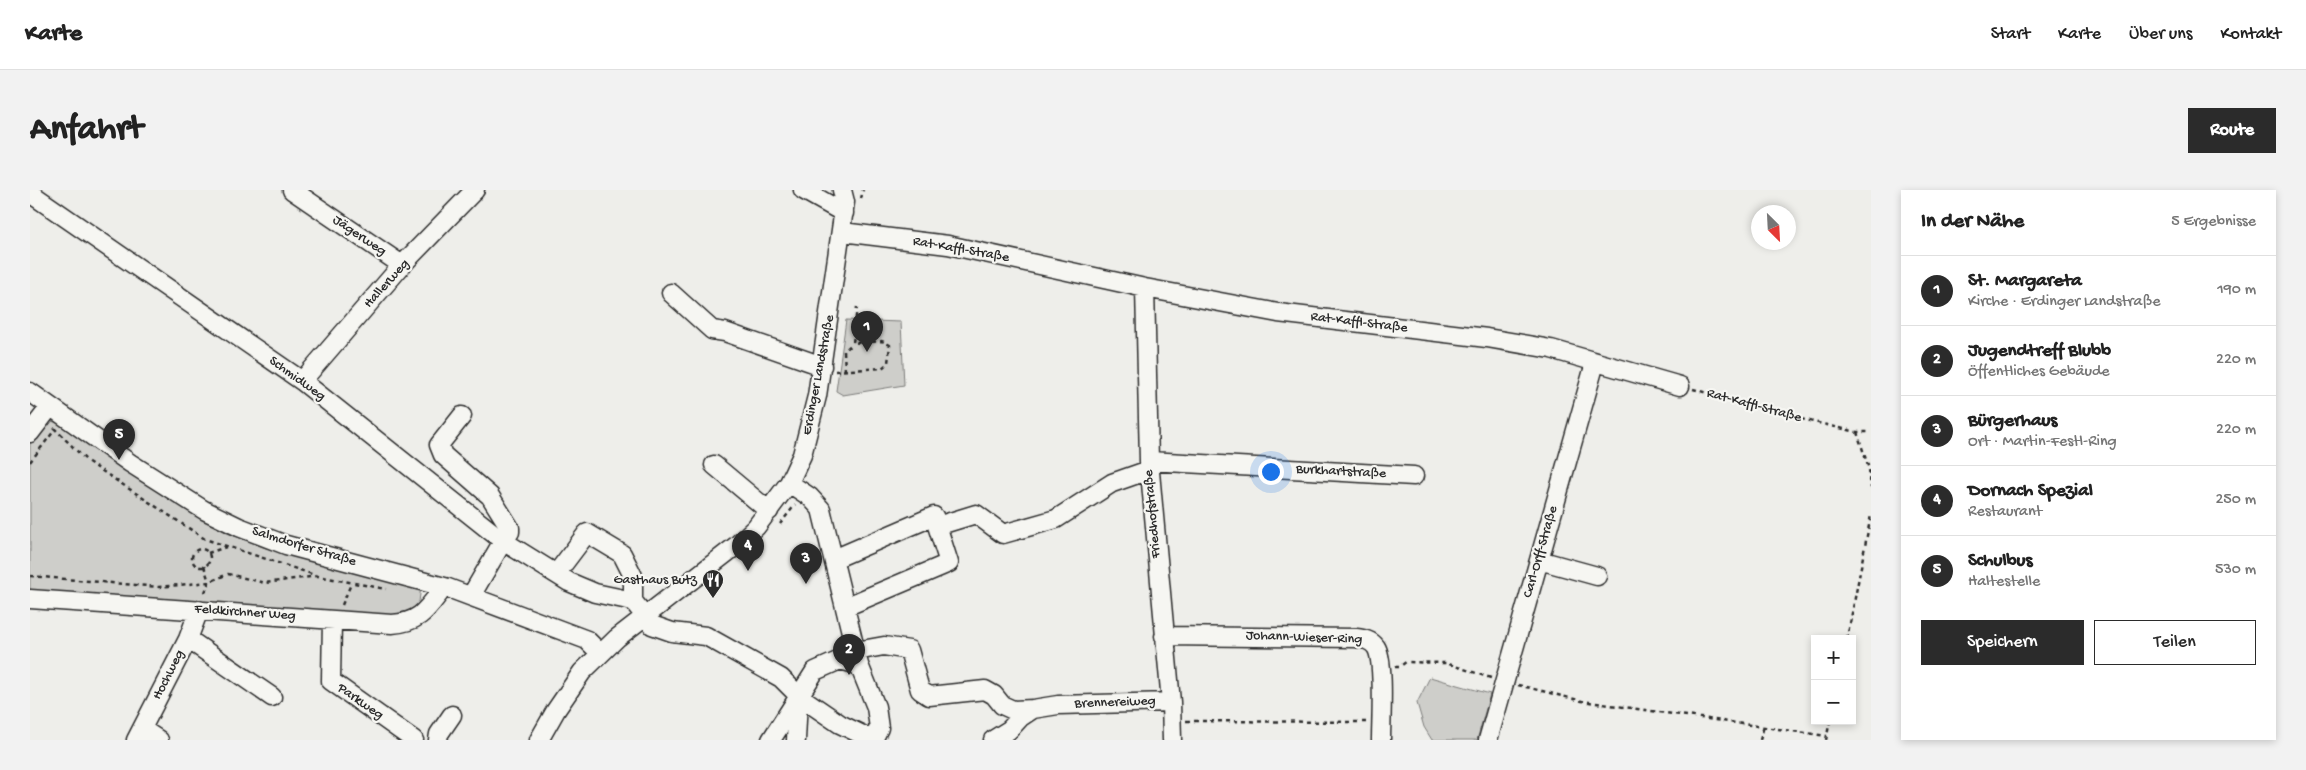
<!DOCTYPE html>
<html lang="de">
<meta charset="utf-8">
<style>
:root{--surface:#fff;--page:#f2f2f2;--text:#222;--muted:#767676;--line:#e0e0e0;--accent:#2b2b2b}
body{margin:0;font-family:"Gochi Hand",sans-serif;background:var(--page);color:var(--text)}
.controls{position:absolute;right:15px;bottom:15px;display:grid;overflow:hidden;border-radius:0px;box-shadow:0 2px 8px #0003}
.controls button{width:45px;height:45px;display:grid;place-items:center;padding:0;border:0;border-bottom:1px solid var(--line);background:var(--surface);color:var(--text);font:25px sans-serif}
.compass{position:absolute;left:1721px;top:15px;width:45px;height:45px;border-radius:50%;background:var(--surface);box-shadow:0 2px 8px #0003;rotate:156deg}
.you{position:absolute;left:1240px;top:281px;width:18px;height:18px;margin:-12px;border:4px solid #fff;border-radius:50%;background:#1a73e8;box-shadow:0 0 0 8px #1a73e833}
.badge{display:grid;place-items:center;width:32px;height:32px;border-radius:50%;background:var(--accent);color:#fff;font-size:16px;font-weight:700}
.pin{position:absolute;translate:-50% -41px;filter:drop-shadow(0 1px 2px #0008)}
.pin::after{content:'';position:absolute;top:26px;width:18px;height:15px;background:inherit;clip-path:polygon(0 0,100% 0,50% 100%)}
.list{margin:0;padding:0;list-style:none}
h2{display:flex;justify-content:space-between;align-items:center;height:65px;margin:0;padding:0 20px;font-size:21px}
h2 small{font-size:16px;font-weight:400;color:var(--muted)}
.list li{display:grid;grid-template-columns:32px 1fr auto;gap:15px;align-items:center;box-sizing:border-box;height:70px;padding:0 20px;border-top:1px solid var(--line)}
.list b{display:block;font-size:19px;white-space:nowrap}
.list p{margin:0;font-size:16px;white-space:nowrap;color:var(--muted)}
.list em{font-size:16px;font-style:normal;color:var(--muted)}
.actions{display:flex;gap:10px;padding:15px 20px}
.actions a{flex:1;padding:11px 0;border:1px solid var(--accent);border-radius:0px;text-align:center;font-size:18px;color:var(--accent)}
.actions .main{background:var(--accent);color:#fff}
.map{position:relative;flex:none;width:1841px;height:550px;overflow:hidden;border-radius:0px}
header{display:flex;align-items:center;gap:30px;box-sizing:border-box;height:70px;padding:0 25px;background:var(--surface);border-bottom:1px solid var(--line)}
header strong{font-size:24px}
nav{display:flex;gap:28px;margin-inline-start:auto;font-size:18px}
.intro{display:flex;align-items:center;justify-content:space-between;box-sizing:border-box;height:120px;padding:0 30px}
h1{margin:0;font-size:35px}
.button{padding:12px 22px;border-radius:0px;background:var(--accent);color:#fff;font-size:18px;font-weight:700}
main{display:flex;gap:30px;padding:0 30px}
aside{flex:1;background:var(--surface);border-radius:0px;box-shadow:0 2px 8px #0003}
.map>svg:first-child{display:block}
.green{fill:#cececa;stroke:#7c7c7a}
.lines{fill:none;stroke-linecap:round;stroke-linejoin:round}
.minor-casing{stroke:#2b2b2b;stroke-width:21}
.path{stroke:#2b2b2b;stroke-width:2.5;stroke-dasharray:4 4;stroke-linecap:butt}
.minor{stroke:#f6f6f2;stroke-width:18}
.labels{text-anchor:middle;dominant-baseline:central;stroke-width:4.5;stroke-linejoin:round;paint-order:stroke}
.street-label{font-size:14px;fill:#2b2b2b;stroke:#f6f6f2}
.poi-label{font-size:14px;fill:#2b2b2b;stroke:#f6f6f2;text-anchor:end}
</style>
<header>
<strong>Karte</strong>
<nav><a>Start</a><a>Karte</a><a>Über uns</a><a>Kontakt</a></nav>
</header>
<div class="intro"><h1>Anfahrt</h1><a class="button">Route</a></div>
<main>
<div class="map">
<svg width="1841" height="550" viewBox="0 0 1841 550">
<rect width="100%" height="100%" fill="#eeeeea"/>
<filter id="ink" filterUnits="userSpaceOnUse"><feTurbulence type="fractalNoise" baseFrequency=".02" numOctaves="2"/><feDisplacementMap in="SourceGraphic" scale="10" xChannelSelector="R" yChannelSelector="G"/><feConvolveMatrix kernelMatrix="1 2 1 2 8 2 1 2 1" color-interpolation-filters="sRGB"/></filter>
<g filter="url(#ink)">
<!-- green -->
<path class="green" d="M816,130l55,2 3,63 -61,10 -7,-4z
M17,230l12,3 168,110 39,15 155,38 -3,24 -22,8 -366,-26v-150z
M1400,487l60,17 -13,46h-45l-8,-13 -7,-24z"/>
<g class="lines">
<!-- minor casing -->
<g class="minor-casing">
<path id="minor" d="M262,0l110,75
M773,0l41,23
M0,3l272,188 201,160 -32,55
M812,42l106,13 197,43 133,25 209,25 64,11 129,37
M1115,98l4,173 22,241 1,38
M641,103l41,37 13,2 97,34
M272,191l100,-116 73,-75
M0,202l100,71 74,47 35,17 47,18 162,43 139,52 13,13
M432,226l-23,29 4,10 47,41 20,32v4l-7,9 66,41 26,11 38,8
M0,243l20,-26
M1119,271l265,15
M684,275l55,46
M759,293l21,14 11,12 38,156 17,42 3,21 -6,12
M907,336l39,-12 27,20 53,-15 56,-36 37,-13
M804,369l100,-43 15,47 -104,44
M1509,370l58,16
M526,384l31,-41 35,21 11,22v25l19,24 20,7 34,4 75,42 18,18 41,28 33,16
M0,409l362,25c29,-2 35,-15 52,-37
M302,430l-1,61 83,59
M1134,446l192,2c8,1 15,2 20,9 9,14 5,74 5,93
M158,449l84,58
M826,461l28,-5 25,4 11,40 9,6 56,-6 9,5 8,10 11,5 20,-1
M112,539l17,11
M106,550l52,-101 11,-29
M408,550l1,-6 13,-19
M509,550l17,-30 26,-38 35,-34 120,-93 19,-18 33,-44 13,-28 15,-59 28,-194 -3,-12
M741,550l44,-69 25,-11 19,5
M766,550l2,-41
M963,550l16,-10 12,-13 12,-8 25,-4 113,-3
M1458,550l107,-377"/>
</g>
<!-- path -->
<path class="path" d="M831,9l2,-9
M805,181l47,-3 6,-5 2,-18 -8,-4 -29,2 4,-36
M815,181l-1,-20 9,-8
M1663,199l108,30 56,13h14
M24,238l33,33 118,78 113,37 68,13
M1827,242l12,37 2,19
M0,272l24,-31
M750,334l15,-19
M162 368a9 9 0 1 1 18 0a9 9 0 1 1-18 0Z
M178,363l18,-6
M174,376l5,16 -5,13
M0,386l129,11 50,-5 19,-8 37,9 52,-7
M312,415l9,-21
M1817,449l24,-124
M1365,477h4l7,-5 40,1 45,15
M1488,495l64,16 245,35
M1156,531l180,1
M1730,550l4,-14
M1796,550l4,-19"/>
<!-- minor -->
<use href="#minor" class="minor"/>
</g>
</g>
<!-- icons -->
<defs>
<g id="restaurant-pin" transform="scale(1.125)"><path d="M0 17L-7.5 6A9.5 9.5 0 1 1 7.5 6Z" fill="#2b2b2b" stroke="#f6f6f2"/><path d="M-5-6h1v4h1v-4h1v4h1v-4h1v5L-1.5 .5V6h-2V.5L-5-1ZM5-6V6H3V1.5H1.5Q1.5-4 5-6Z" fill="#fff"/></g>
</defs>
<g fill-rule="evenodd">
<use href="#restaurant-pin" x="683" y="390"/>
</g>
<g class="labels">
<!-- street labels -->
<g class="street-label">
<text transform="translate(329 46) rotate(34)">Jägerweg</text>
<text transform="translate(931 60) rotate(10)">Rat-Kaffl-Straße</text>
<text transform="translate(357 94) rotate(-48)">Hallerweg</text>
<text transform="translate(1329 133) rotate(7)">Rat-Kaffl-Straße</text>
<text transform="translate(789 185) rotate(-79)">Erdinger Landstraße</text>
<text transform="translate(267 189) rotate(36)">Schmidweg</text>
<text transform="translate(1724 216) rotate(15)">Rat-Kaffl-Straße</text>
<text transform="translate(1311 282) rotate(3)">Burkhartstraße</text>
<text transform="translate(1123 324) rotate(-95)">Friedhofstraße</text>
<text transform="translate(274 357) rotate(17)">Salmdorfer Straße</text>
<text transform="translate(1511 362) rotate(-74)">Carl-Orff-Straße</text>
<text transform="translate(215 423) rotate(4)">Feldkirchner Weg</text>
<text transform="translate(1274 448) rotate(2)">Johann-Wieser-Ring</text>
<text transform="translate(139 485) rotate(-63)">Hochweg</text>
<text transform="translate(330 512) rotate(35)">Parkweg</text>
<text transform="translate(1085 513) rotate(-2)">Brennereiweg</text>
</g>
<!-- poi labels -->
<g class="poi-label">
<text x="667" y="390">Gasthaus Butz</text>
</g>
</g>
</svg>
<div class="controls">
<button>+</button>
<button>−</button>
</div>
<svg class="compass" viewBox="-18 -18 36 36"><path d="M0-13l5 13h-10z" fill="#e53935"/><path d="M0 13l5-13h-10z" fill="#767676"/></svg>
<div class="you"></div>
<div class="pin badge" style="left:837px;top:162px">1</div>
<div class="pin badge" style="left:819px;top:485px">2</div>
<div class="pin badge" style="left:776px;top:394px">3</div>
<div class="pin badge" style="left:718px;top:381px">4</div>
<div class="pin badge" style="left:89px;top:270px">5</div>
</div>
<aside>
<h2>In der Nähe<small>5 Ergebnisse</small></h2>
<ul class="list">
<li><span class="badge">1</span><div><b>St. Margareta</b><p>Kirche · Erdinger Landstraße</p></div><em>190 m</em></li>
<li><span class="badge">2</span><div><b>Jugendtreff Blubb</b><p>Öffentliches Gebäude</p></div><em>220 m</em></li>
<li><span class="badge">3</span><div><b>Bürgerhaus</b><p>Ort · Martin-Festl-Ring</p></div><em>220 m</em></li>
<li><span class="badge">4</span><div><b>Dornach Spezial</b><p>Restaurant</p></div><em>250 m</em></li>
<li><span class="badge">5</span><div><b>Schulbus</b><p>Haltestelle</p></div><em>530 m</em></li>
</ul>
<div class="actions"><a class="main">Speichern</a><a>Teilen</a></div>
</aside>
</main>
